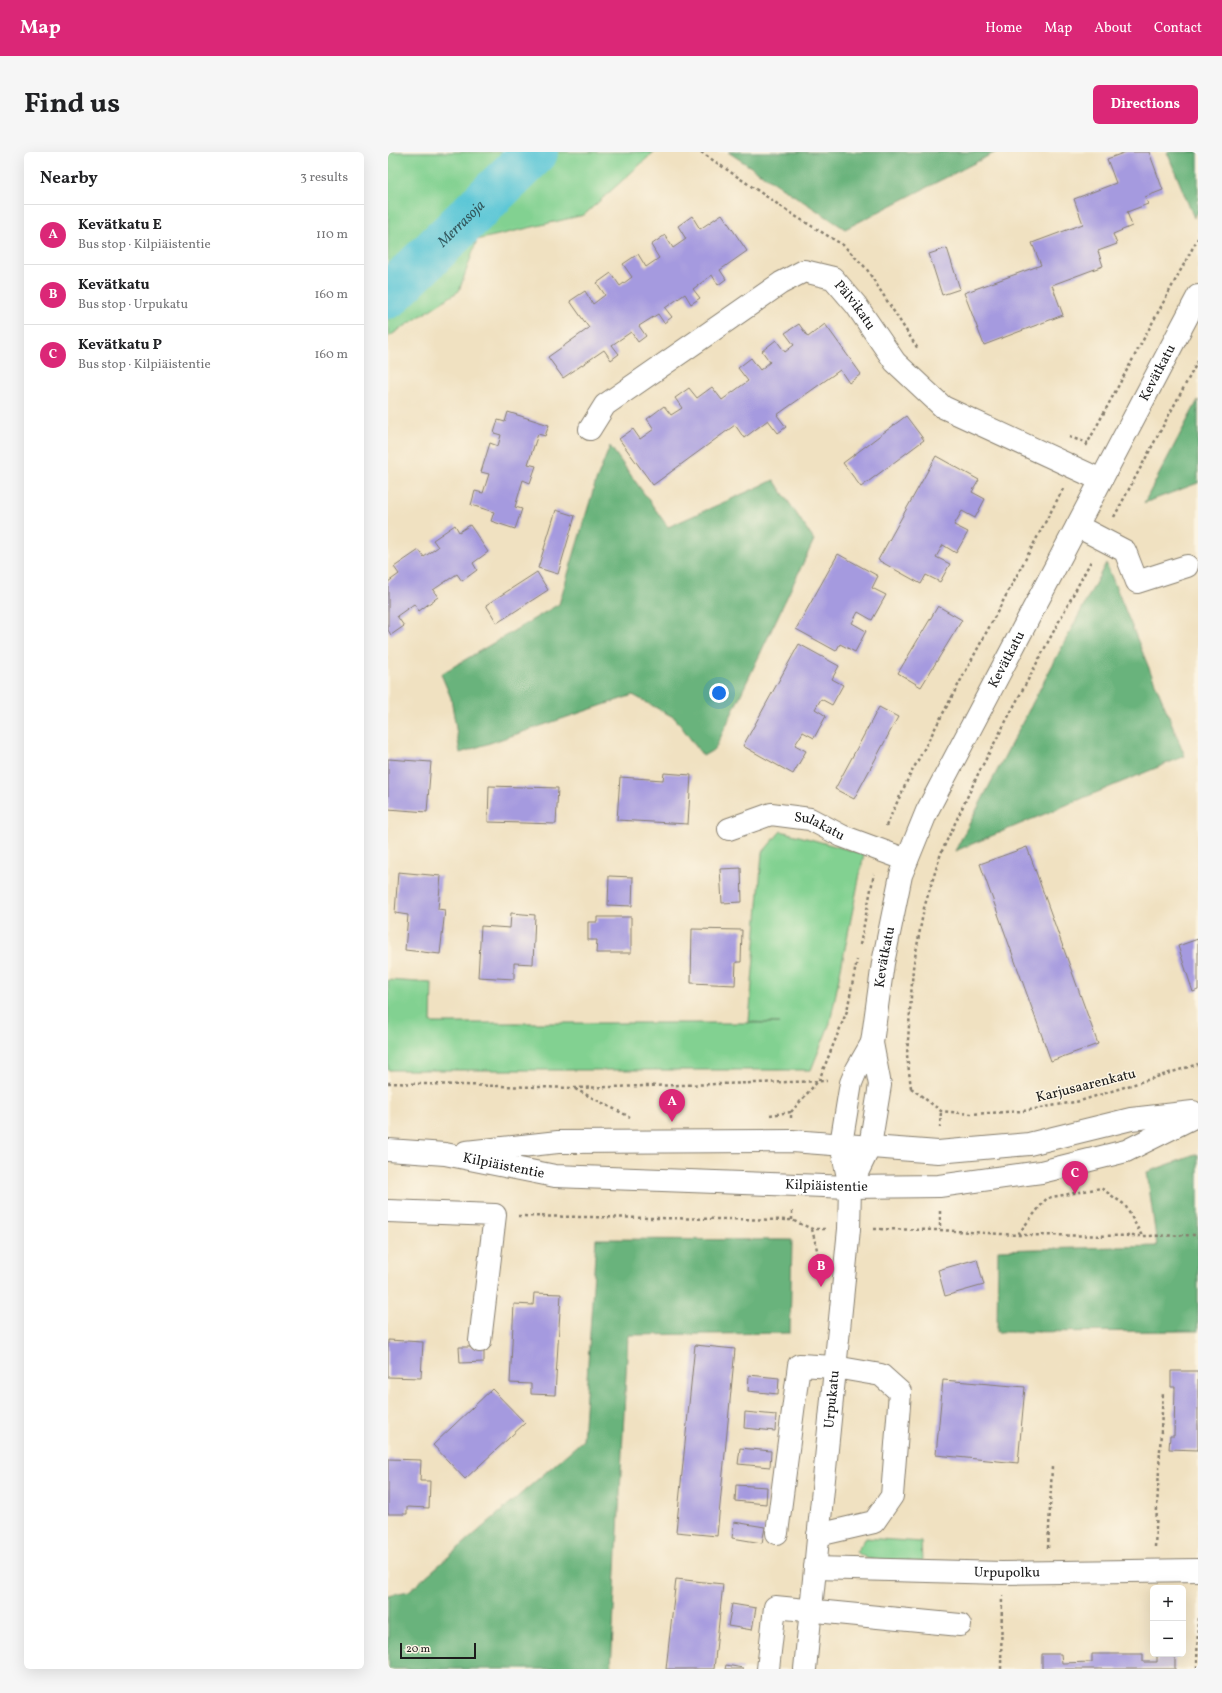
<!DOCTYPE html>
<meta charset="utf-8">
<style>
:root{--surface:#fff;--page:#f6f6f6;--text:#202124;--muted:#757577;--line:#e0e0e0;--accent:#db2777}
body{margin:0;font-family:Vollkorn,serif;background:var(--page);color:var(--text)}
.controls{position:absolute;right:12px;bottom:12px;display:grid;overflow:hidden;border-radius:6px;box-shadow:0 4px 16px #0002}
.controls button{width:36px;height:36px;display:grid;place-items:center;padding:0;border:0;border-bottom:1px solid var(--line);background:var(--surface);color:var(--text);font:20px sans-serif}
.scale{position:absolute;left:12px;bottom:10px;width:76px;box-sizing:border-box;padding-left:4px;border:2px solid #1c1c1c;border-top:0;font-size:11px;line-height:14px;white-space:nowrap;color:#1c1c1c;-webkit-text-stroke:3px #fcf5e5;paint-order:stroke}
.you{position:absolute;left:331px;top:541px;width:14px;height:14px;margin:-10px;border:3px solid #fff;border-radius:50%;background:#1a73e8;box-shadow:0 0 0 6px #1a73e833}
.badge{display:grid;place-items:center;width:26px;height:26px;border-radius:50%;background:var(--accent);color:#fff;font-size:13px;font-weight:700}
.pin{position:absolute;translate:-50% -33px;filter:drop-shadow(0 1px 2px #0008)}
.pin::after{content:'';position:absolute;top:21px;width:14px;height:12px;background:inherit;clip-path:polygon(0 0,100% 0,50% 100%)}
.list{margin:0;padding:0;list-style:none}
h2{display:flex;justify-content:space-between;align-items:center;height:52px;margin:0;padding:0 16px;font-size:17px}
h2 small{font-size:13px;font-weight:400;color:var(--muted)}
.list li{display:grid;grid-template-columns:26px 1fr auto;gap:12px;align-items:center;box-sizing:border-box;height:60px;padding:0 16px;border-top:1px solid var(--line)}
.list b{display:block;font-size:15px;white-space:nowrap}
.list p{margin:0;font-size:13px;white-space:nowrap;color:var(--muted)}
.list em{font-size:13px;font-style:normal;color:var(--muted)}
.map{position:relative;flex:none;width:810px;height:1517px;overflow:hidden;border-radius:6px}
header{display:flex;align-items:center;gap:24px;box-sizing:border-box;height:56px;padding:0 20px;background:var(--accent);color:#fff}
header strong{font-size:19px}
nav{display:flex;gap:22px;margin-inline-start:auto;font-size:14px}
.intro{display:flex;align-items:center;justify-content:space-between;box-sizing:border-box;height:96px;padding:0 24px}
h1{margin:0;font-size:28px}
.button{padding:10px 18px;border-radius:6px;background:var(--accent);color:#fff;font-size:14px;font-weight:700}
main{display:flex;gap:24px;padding:0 24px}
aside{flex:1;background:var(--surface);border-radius:6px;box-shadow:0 4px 16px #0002}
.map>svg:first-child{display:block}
.green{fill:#82d191;stroke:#4f7656}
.forest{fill:#69b37b;stroke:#42684c}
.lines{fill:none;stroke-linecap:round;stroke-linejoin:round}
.river{stroke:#5dc7d7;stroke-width:46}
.building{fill:#a59adf}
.minor-casing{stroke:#867e6e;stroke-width:24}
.path{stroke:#867e6e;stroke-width:2.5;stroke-dasharray:3 3;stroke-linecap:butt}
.minor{stroke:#fff;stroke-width:22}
.labels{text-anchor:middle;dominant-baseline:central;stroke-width:3;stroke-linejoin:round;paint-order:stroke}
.street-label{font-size:14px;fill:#1c1c1c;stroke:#fcf5e5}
.water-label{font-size:15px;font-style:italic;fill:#33585d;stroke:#fcf5e5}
</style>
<header>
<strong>Map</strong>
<nav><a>Home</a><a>Map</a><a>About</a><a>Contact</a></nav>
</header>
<div class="intro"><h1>Find us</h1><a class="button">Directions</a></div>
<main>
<aside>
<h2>Nearby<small>3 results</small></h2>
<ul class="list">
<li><span class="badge">A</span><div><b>Kevätkatu E</b><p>Bus stop · Kilpiäistentie</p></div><em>110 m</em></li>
<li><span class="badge">B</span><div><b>Kevätkatu</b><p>Bus stop · Urpukatu</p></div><em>160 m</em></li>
<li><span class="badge">C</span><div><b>Kevätkatu P</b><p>Bus stop · Kilpiäistentie</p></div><em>160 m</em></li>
</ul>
</aside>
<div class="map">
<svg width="810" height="1517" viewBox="0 0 810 1517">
<rect width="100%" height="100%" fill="#fcf5e5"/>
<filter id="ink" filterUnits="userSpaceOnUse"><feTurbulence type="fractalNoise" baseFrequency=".025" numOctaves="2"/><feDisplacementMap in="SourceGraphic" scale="8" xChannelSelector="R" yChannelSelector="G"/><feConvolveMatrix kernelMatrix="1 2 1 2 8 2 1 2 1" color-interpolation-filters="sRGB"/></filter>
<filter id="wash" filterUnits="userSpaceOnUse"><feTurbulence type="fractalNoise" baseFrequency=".012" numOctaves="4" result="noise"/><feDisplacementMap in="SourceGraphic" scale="16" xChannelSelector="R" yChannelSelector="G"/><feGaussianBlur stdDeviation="0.9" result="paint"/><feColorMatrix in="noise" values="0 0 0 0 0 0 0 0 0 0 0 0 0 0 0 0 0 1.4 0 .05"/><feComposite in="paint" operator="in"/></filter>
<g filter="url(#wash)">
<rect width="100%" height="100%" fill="#f0e1c1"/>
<!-- green -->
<path class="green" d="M0,0h266l-70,63 -107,25 -18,51 -71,46z
M393,679l83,23 -34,169 -19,47h-423v-90l44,3 -1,40h348l-30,-1 13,-169z
M478,1386l55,4 1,20 -54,-3 -12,-7z"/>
<!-- forest -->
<path class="forest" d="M340,0h268l-151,77z
M779,0h31v60l-4,6z
M810,248v83l-54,20z
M222,294l58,81 106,-47 40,60 -99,209 -12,7 -28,-38 -42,-23 -173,58 -9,-55 -10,-24 118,-70 37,-123z
M718,411l79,193 -230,95z
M810,1002v177l-201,1 1,-82 159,-4 -10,-74z
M208,1087l196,1 -2,93 -162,2 -17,334h-223v-74l21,-4 174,-151z"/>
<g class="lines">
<!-- river -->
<path class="river" id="s1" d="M0,144l147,-144"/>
</g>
<g id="blocks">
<!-- building -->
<path class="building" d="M738,0h23l14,38 -18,7 3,7 -21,8 5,14 -19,8 4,10 -19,7 5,15 -51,19 11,30 -79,30 -20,-52 77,-28 -9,-22 51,-19 -9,-25 42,-16 -9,-24z
M334,62l25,37 -27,19 6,9 -8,6 -6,-10 -19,14 7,9 -9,6 -6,-10 -20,14 7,9 -8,6 -6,-9 -19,12 7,10 -8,6 -7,-10 -19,13 7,9 -8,6 -7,-10 -41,28 -15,-21 41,-29 -19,-27 15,-10 8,13 12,-9 -8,-12 14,-10 9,13 12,-9 -9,-13 15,-10 8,13 13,-9 -8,-13 14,-10 8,13 13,-9 -8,-13 14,-10 8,13z
M559,96l13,41 -18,6 -13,-41z
M411,172l9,13 17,-13 36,50 -12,9 -9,-13 -63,45 9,12 -8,6 -10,-13 -24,18 -9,-13 -82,60 -34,-46 14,-10 7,10 14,-10 -7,-10 17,-13 7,9 11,-7 -7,-10 14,-10 8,10 15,-11 10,13 26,-19 -10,-13 13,-10 9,12 10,-8 -8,-11 14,-11 9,12 9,-7 -9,-12z
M120,260l41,13 -4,11 -7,-2 -10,30 8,2 -6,17 -7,-3 -8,27 7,2 -7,20 -24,-8 3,-9 -23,-7 4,-14 8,2 6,-19 -8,-2 9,-29 8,3 3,-11 -7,-2 4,-13 7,2z
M518,264l18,24 -63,47 -18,-24z
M548,304l43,24 -7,12 13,7 -10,19 -13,-7 -8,14 14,7 -12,21 -13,-8 -7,12 14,7 -10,18 -14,-7 -5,9 -43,-24z
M168,358l19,6 -17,58 -20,-6z
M67,373l4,7 11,-7 18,27 -15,11 4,7 -15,11 -5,-7 -24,16 5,7 -19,14 -5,-7 -17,12 7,10 -13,9 -3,-5v-48l11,-8 -5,-7 25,-17 5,7 14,-10 -5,-7z
M450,402l40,22 -6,12 14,7 -14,25 -14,-8 -6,11 14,8 -11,21 -15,-8 -4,7 -40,-22z
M149,420l11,18 -51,33 -11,-18z
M550,454l24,14 -41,67 -23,-14z
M411,492l40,22 -7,13 11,6 -11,20 -11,-6 -6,10 11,7 -12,22 -11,-6 -8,13 11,6 -13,23 -50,-28z
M491,555l19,10 -44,82 -19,-10z
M0,607l43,3 -4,50 -39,-3z
M276,621l27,2 -3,49 -71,-4 3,-43 43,3z
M101,634l69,2 -2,36 -68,-2z
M639,695l71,197 -47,17 -71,-197z
M353,716l1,34 -20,1 -2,-34z
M10,720l43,4 -3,33 7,1 -5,44 -35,-4 3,-35 -13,-2z
M221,724l24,1 -1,29 -24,-1z
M123,761l24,2 -2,49 -19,-1v16l-36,-2 3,-51 29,2z
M209,765h34v36h-35l1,-13h-9v-18h9z
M304,777l50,1 -1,32h-5l-1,23 -44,-2z
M810,787v51l-5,2 -15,-46z
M589,1107l7,26 -39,11 -7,-26z
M146,1141l27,1 -6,101 -24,-1v-10l-21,-1 4,-79 19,1z
M0,1188l35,2 -2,36 -33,-1z
M307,1193l40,4 -18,187 -41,-4z
M71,1195h25v15l-24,1z
M783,1219h27v79l-29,-1 1,-13h4l1,-49h-4z
M361,1223l30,3 -1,16 -30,-3z
M555,1228l82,7 -7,76 -82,-8z
M104,1237l33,34 -60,56 -32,-34z
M357,1260l31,3 -1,16 -31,-3z
M352,1296l31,3 -1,16 -32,-3z
M0,1307l33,1 -1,21h10l-1,27 -22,-1v7h-19z
M348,1333l31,2 -1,17 -31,-3z
M346,1370l31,5 -3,16 -30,-5z
M288,1427l47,5 -9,85h-48z
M344,1452l24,4 -4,22 -24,-4z
M654,1502h19l1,9 30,-1v-8h51v8h14v-7h18v14h-133z
M338,1513l17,3v1h-18z"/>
</g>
</g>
<g filter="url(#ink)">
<use href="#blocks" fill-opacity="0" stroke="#867e6e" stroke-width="1"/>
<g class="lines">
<!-- minor casing -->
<g class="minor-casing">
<g id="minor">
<path id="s2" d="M202,277l15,-24 176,-122 23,-12 29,7 23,27 39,57 48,45 158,73"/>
<path d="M689,374l48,25 12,31 50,-16"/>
<path id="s3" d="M341,677l42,-15 39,5 32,17 65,24"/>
<path id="s4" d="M0,998l57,4 110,22 295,11 89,-1 102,-14 85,-21 72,-36"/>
<path d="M78,1000l92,-10 234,-1 146,11 91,-8 102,-25 62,-7"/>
<path id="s5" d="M462,1035l20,-41 10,-61 -8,-42 11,-80 18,-88 26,-64 271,-515"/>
<path d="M0,1059l107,4 -15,126"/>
<path d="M389,1381l22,-168 36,2 46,8 19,17 -8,104 -18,26 -56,13"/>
<path id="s6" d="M427,1416l187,5 196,-3"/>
<path d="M380,1517l7,-62 185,18"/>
<path id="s7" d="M417,1517l44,-440 1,-42 -9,-43 10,-61 5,-12 16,-28"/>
</g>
</g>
<!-- path -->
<path class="path" d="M313,0l94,64 48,29 23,23 52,81
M681,285l19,6
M698,294l112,-208
M726,365l84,-156
M498,674l23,-49 154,-288
M472,793l14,-71
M0,931l186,5 253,-7
M523,936l-4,-33 6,-87 11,-60 17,-55 38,-81 112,-211
M523,936l30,23 30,3 52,-3 57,-10 118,-37
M187,937l55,28
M382,963l21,-3
M403,966v-6l28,-32 28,-69 10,-51
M552,976l1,-17
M552,1059v19
M130,1064l274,4 20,9h13
M404,1068v-11
M424,1077l8,33
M486,1077l66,1 77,5 126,1 55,-1
M630,1082l29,-36 54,-10 24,17 17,31
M767,1395l8,-155
M660,1396l4,-81
M613,1517l1,-73
M809,1517l1,-54"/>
<!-- minor -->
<use href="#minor" class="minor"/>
</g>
</g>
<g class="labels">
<!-- street labels -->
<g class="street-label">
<text stroke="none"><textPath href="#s2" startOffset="333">Pälvikatu</textPath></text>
<text stroke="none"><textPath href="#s5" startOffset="885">Kevätkatu</textPath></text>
<text stroke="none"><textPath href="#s5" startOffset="561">Kevätkatu</textPath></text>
<text stroke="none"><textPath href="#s3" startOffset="95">Sulakatu</textPath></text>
<text stroke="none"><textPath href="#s5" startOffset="237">Kevätkatu</textPath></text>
<text transform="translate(698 934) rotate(-14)">Karjusaarenkatu</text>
<text stroke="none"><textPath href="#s4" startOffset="117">Kilpiäistentie</textPath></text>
<text stroke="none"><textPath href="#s4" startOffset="441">Kilpiäistentie</textPath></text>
<text stroke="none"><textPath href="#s7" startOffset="271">Urpukatu</textPath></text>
<text stroke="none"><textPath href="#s6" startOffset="192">Urpupolku</textPath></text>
</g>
<!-- water labels -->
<g class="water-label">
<text stroke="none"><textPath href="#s1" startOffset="103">Merrasoja</textPath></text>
</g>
</g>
</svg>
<div class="controls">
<button>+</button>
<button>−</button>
</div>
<div class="scale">20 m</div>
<div class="you"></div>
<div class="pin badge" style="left:284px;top:970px">A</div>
<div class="pin badge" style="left:433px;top:1135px">B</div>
<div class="pin badge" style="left:687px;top:1042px">C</div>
</div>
</main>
